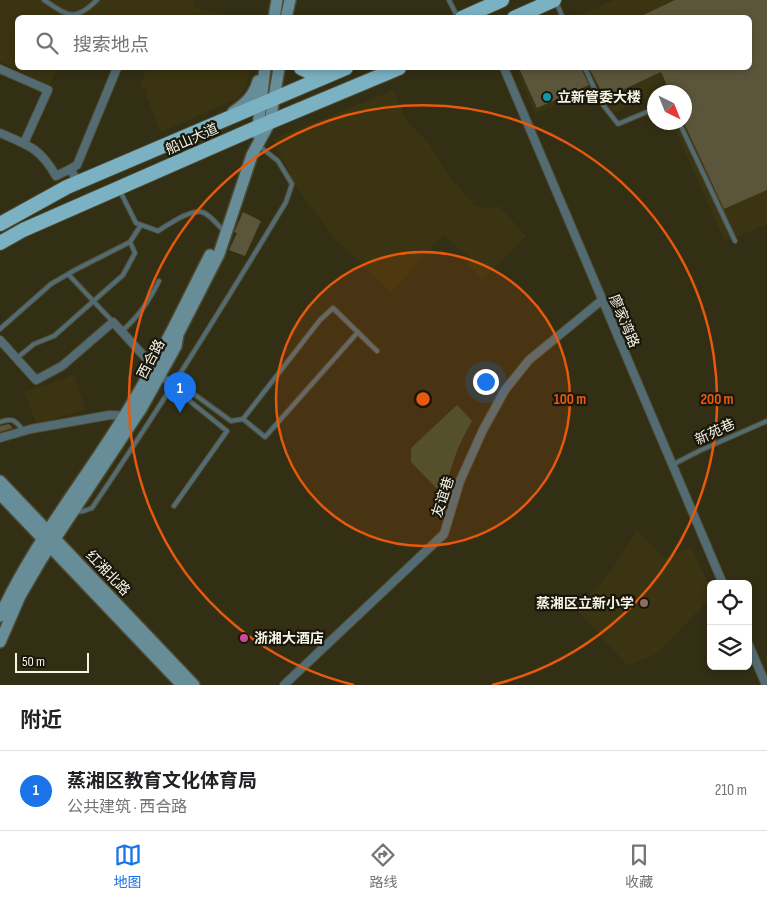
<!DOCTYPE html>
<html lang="zh">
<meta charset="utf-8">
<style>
:root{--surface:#fff;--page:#f6f6f6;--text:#202124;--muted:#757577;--line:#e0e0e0;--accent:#1a73e8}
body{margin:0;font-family:"Sofia Sans Condensed","Noto Sans SC",sans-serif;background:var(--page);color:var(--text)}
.controls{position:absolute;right:15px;bottom:15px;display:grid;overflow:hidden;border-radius:8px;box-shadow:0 2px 8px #0003}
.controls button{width:45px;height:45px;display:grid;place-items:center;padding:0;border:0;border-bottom:1px solid var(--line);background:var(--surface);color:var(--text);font:25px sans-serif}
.compass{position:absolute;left:647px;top:85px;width:45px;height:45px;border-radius:50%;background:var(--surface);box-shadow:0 2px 8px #0003;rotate:137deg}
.scale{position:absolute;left:15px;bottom:12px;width:74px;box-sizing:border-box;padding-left:5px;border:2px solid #f6f4e4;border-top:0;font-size:14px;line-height:18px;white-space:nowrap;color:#f6f4e4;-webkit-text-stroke:4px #19170c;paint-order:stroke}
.you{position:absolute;left:485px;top:381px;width:18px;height:18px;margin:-12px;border:4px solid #fff;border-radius:50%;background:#1a73e8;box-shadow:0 0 0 8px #1a73e833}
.badge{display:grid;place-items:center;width:32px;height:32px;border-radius:50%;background:var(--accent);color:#fff;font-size:16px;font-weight:700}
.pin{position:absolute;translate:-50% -41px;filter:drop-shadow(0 1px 2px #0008)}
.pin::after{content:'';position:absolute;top:26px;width:18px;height:15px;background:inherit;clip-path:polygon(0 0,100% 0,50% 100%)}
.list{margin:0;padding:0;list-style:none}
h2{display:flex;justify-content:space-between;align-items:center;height:65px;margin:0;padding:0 20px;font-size:21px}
h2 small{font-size:16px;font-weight:400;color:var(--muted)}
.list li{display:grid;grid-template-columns:32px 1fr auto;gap:15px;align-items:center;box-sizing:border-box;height:80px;padding:0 20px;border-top:1px solid var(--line)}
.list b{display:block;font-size:19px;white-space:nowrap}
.list p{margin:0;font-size:16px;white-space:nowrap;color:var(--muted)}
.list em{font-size:16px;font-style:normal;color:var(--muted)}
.icon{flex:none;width:28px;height:28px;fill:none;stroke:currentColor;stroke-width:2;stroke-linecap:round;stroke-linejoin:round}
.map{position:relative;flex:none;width:767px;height:685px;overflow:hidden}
.search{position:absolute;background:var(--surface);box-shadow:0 2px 8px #0003;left:15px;right:15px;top:15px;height:55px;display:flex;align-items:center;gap:12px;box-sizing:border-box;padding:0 18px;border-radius:8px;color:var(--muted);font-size:19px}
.sheet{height:145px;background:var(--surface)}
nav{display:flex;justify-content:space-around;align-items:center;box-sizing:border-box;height:70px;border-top:1px solid var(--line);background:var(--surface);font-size:14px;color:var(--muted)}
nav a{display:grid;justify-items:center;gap:2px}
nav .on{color:var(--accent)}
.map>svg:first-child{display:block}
.built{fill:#3a3412}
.green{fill:#414f32}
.building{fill:#5b563b}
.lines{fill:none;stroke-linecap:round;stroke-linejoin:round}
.service-casing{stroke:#4e4b32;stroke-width:6}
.minor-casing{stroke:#4e4b32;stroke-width:10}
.secondary-casing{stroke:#4e4b32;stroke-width:14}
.trunk-casing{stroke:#4e4b32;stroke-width:16}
.service{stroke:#536b72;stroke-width:4}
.minor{stroke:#536b72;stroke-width:8}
.secondary{stroke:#668d98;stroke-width:11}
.trunk{stroke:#7bb2c3;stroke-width:14}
.ring{fill:none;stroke:#e8590c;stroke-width:2.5}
.culture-dot{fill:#0f9aa8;stroke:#19170c;stroke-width:2}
.education-dot{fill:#8d6e63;stroke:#19170c;stroke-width:2}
.hotel-dot{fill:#d1479c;stroke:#19170c;stroke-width:2}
.labels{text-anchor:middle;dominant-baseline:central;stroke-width:4.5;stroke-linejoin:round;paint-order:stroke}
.poi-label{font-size:14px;font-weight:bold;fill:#f6f4e4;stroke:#19170c;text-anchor:start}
.street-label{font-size:14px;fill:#f6f4e4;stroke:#19170c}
.centre{fill:#e8590c;stroke:#19170c;stroke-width:2.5}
.ring-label{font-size:15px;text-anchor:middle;font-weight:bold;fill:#e8590c;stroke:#19170c;stroke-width:4.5;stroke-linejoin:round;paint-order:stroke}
</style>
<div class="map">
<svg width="767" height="685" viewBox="0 0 767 685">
<rect width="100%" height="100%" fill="#332f15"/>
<!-- built -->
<path class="built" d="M0,0h197l-5,6 11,4 30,7 -215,1v50h40l-9,17 -49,-23z
M614,0h153v224l-42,18 -53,-119 12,-1v-30h-30v3l-43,19 -22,-46h161v-50h-177z
M147,68h104l-5,18 -4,7 -8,7 -73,32 -15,-37 2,-4 -8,-4z
M516,68h64l10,22 -55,24z
M394,90l12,30 24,25 20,32 25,29 13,3 11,-3 27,30 -44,44 -15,-16 5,-5 -29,-24 -52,58 -56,-54 -39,-52 -23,-48z
M74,375l12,35 -50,14 -12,-32z
M637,531l27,27 27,-12 20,43v8l-53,56 -30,13 -52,-57 21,-21 18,-23z"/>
<!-- green -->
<path class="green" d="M457,405l15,16c-15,26 -22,46 -28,75l-33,-34v-14z"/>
<!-- building -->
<path class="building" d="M675,0h92v190l-43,19 -40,-86v-31h-14l-9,-20 -56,26 -16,-30h161v-50h-113z
M519,68h62l8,17 -52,23z
M243,212l18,9 -16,35 -16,-6 8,-17 -3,-1 2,-4z
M9,424l4,4 -13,4v-6z"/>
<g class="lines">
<!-- service casing -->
<g class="service-casing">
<path id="service" d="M44,0c23,15 30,23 53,0
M449,0l9,18
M556,2l7,16
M585,68l15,33 18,23 36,-15
M679,122l56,119
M120,191l16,32 22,8c10,-6 32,-22 44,-19 7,2 14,11 19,16
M68,274l45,48
M0,329l51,-45 24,-14 55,-28 11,-17
M122,331c17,-15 27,-30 37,-50
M17,358l17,-14 20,-8 69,-61 12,-22 -5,-11
M161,377l15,4 55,40 12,-2 77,-99 13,-12 44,43
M161,378l66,53 -53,75
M243,419l22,18 93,-105
M0,422c14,-5 15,-1 24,9
M672,465l27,-14 68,-30
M75,512l9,-1 8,-3c68,-100 132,-203 194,-306l6,-18 -14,-23 -20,-16"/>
</g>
<!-- minor casing -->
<g class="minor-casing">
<path id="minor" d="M504,68l219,516
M0,69l48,21 -24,53
M0,133c28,12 40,15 56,43l14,-7 8,13
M70,169l7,-4 40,-97
M0,340l36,40 26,-14 51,-44 40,44
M0,438l31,-9 79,-14 18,1
M748,643l18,42
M284,685l160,-151 16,-53 23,-51 22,-40 24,-30 73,-60"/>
</g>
<!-- secondary casing -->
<g class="secondary-casing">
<path id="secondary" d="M274,18l3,-18
M286,18l4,-18
M233,112c12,-8 21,-16 25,-31
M256,133l2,-6 7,-59
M0,481l194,204
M0,494l182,191
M0,616c35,-77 91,-143 134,-216 28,-46 51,-96 76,-145
M0,642l20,-46 21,-36 100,-151 35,-63 2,-12 41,-80 33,-99 18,-33 9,-54"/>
</g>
<!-- trunk casing -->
<g class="trunk-casing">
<path id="trunk" d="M462,18l40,-18
M514,18l40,-18
M301,68l10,5 16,1
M0,224l67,-37 279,-119
M0,243l23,-13 235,-103 141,-59"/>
</g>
<!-- service -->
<use href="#service" class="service"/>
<!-- minor -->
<use href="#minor" class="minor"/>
<!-- secondary -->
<use href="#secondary" class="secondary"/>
<!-- trunk -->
<use href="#trunk" class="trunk"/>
</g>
<!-- distance rings -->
<circle cx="423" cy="399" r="147" fill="#e8590c" fill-opacity=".12"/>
<g class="ring">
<circle cx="423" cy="399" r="147"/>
<path d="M354 685A294 294 0 1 1 492 685"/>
</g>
<!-- markers -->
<circle class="culture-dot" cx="547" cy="97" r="5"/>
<circle class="education-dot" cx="644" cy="603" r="5"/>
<circle class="hotel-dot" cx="244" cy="638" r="5"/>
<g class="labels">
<!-- poi labels -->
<g class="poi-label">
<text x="557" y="97">立新管委大楼</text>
<text x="634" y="603" text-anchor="end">蒸湘区立新小学</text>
<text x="254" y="638">浙湘大酒店</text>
</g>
<!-- street labels -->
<g class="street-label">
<text transform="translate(192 139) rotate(-24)">船山大道</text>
<text transform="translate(624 321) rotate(67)">廖家湾路</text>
<text transform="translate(151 359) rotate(-62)">西合路</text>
<text transform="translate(715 432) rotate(-25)">新苑巷</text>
<text transform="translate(443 497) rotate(-72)">友谊巷</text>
<text transform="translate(108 573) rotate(46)">红湘北路</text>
</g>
</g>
<circle cx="423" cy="399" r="8" class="centre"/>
<g class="ring-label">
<text x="570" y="404">100 m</text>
<text x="717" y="404">200 m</text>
</g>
</svg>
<div class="controls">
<button><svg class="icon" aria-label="locate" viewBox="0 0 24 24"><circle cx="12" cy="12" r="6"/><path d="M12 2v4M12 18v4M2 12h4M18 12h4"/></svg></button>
<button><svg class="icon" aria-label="layers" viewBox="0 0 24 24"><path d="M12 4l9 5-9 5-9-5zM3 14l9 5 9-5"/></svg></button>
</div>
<svg class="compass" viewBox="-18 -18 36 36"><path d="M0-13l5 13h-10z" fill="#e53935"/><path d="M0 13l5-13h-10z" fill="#757577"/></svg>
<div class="scale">50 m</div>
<div class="you"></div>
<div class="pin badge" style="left:180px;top:413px">1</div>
<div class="search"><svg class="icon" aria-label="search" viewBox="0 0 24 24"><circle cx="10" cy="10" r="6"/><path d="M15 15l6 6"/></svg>搜索地点</div>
</div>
<section class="sheet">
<h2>附近<small></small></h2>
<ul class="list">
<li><span class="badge">1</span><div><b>蒸湘区教育文化体育局</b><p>公共建筑 · 西合路</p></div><em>210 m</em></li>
</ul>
</section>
<nav>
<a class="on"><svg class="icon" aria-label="map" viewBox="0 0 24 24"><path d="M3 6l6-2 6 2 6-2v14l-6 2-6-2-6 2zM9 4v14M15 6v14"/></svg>地图</a>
<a><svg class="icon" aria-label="directions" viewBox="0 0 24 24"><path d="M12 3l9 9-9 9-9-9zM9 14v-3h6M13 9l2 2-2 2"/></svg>路线</a>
<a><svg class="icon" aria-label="saved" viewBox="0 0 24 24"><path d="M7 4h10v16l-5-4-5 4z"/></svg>收藏</a>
</nav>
